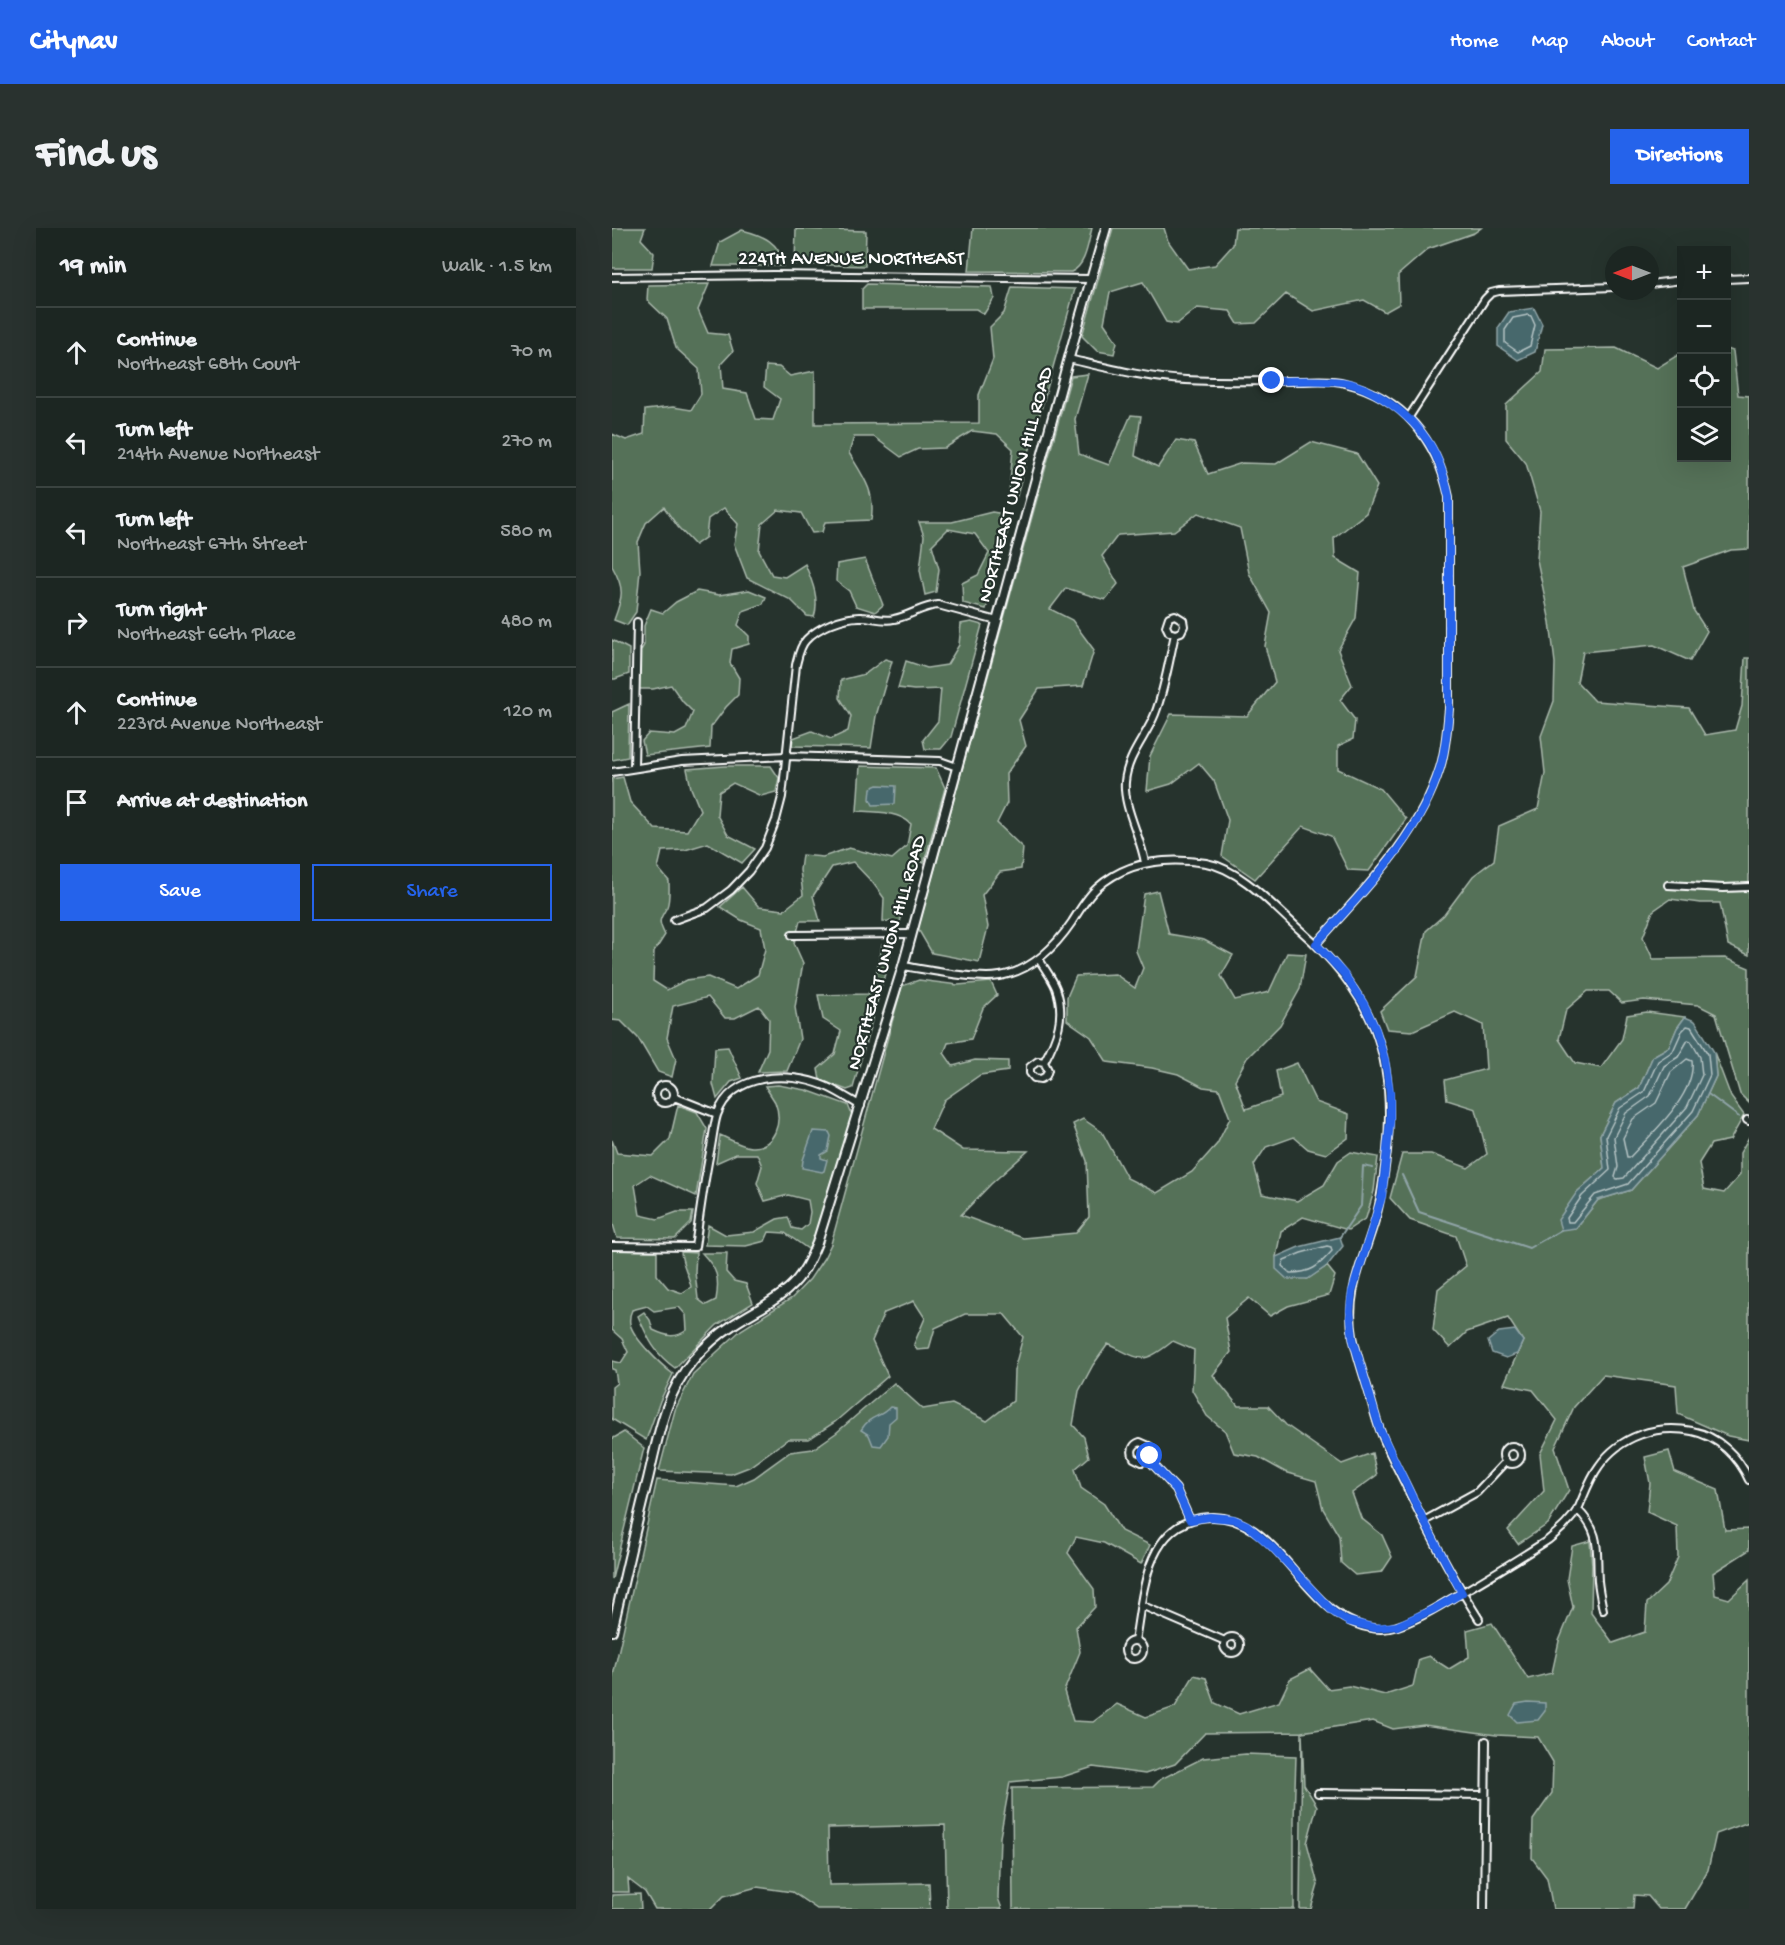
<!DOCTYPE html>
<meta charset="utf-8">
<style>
:root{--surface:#1c2622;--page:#29322f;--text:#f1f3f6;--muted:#a0a5a5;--line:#3a4340;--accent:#2563eb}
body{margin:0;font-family:"Gochi Hand",sans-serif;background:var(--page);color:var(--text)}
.controls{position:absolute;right:18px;top:18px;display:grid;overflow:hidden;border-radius:0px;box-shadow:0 6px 24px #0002}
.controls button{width:54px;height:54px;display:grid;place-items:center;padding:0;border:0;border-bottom:2px solid var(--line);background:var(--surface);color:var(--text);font:30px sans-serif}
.compass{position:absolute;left:993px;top:18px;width:54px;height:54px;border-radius:50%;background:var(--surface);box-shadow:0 6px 24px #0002;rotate:270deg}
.stop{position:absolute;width:18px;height:18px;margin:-14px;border:4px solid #2563eb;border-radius:50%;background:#fff}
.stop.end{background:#2563eb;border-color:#fff;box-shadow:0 2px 6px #0008}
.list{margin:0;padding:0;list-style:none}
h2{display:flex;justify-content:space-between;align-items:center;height:78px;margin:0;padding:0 24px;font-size:26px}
h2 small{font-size:20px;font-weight:400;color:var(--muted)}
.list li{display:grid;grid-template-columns:39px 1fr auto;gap:18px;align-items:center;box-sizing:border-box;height:90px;padding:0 24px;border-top:2px solid var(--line)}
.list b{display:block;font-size:22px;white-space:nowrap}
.list p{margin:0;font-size:20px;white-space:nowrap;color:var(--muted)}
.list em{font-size:20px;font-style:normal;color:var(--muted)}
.actions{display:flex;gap:12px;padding:18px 24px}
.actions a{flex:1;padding:14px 0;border:2px solid var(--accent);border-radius:0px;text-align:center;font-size:21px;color:var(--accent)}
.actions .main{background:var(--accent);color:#fff}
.icon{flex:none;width:33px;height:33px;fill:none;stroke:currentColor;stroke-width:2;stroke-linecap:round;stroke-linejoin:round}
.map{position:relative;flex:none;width:1137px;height:1681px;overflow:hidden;border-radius:0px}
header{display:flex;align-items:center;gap:36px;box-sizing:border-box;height:84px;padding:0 30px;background:var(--accent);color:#fff}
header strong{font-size:28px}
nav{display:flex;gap:33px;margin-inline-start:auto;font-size:21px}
.intro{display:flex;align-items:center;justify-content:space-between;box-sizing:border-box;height:144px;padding:0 36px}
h1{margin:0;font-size:42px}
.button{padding:15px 27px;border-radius:0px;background:var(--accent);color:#fff;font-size:21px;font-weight:700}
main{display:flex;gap:36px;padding:0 36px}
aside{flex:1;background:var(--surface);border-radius:0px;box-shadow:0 6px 24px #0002}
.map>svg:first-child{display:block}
.green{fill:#547158;stroke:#aab8ac;stroke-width:1.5}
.water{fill:#46686c;stroke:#90a4a7;stroke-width:1.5}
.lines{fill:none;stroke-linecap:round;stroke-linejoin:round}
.shore{stroke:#b5c3c4;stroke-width:1.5}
.stream{stroke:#90a4a7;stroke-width:2}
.minor-casing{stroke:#fff;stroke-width:10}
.tertiary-casing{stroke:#fff;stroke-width:12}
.minor{stroke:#26332d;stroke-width:6}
.tertiary{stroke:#26332d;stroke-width:8}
.route{stroke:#2563eb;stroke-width:8}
.labels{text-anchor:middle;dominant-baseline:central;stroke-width:4.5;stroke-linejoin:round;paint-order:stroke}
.street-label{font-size:20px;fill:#fff;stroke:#26332d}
</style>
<header>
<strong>Citynav</strong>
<nav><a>Home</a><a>Map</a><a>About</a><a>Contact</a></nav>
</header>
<div class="intro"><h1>Find us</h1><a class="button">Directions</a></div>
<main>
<aside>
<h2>19 min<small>Walk · 1.5 km</small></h2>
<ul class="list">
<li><svg class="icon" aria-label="ahead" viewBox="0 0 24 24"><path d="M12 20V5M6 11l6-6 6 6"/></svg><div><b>Continue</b><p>Northeast 68th Court</p></div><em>70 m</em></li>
<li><svg class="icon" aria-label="left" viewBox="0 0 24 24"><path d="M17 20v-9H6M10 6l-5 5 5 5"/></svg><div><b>Turn left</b><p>214th Avenue Northeast</p></div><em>270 m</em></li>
<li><svg class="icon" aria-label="left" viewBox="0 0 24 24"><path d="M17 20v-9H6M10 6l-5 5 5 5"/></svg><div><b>Turn left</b><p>Northeast 67th Street</p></div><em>580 m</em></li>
<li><svg class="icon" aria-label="right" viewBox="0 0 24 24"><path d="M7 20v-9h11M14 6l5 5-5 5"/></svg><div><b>Turn right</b><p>Northeast 66th Place</p></div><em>480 m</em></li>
<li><svg class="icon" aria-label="ahead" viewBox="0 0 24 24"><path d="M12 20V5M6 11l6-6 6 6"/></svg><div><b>Continue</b><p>223rd Avenue Northeast</p></div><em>120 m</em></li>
<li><svg class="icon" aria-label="arrive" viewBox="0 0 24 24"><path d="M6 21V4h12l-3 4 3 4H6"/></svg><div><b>Arrive at destination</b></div></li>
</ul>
<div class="actions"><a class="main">Save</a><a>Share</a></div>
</aside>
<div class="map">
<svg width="1137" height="1681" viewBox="0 0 1137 1681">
<rect width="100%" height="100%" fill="#26332d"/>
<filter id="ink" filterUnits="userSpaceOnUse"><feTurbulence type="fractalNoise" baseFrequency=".0167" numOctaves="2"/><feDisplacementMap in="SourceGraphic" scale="12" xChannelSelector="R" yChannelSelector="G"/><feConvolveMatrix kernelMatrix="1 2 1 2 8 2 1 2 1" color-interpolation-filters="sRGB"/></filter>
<g filter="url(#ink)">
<!-- green -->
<path class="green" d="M0,0h33l-4,11 13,14 -2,15h-40z
M361,0h119c-4,15 -6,38 -21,44l-102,-1z
M501,0h51l4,13 20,28 27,-4 18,-20 2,-17h246l-7,5 -46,16 -30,26 1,29 -14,8 -21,-12 -51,11 -27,-17 -30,29 -18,1 -8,-13 -33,-3 -20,16 -11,-2 -23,-40 -33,10 -6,31 13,19 -3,12 -17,-3 -15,-15z
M184,1l70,2 -1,35 -70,-2z
M130,2c20,5 39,12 41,36h-70l7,-24z
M97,56l-11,26 10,23 20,2 5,16 -12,13 2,25 24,4 9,26 17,1 7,-21 -16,-12 2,-21 13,1 11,9 25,-5v53l164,-1v-28l14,-36 -3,-32 14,-14 8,-26 63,2 -59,210 -7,-6 4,-44 -16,-15 -25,-3 -27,17 -27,1 -17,8 -27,-20h-20l-5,16c14,23 27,39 22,67l-46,2 -3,10 -10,1 -11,-20 -23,-3 -16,14 -3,27 13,24 13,2 20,-13c7,17 15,35 9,53l-7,-1 -16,-16 -44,-22 -13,-34 4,-20 -14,-16 -16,11 -2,18 -11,8 -17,-18 -14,-20 -18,16 -8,19 2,29 -4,41 -9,13 -13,-5c9,-24 11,-31 -2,-54v-132l14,6 18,-6 1,-24 28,-3 18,3 10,-16 -2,-25 -23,-21 -9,-29 -20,-19 1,-15z
M255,56l125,3 2,11 -10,16 -8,-5h-114v-20z
M1004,120l41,20 24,-15 1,105h44l1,-109 6,2 5,44 11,1v153l-18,1 -48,17 11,44 13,20 -17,30 -36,-16 -71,7 -6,30 18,19 94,7 16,27 30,-5 7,-24 3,-48h4v297l-21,-10 -8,-42h-20l-30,-4 -17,12 -10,26 10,22 72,-1 24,10v135l-9,-9 -24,-80 -18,-9 -54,-5 -22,3 -13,-12h-21l-22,19 -7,29 16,24 26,5 21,-29 5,-24 20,-3 38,5 -8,11 -8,19 -16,9 -14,32 -23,15 -16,32 4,33 -27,24 -1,36 22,-28 33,-10 67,-75 18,-39 -2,-24 17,45 13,18 -14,25 -19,4 -12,19 5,26 20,4 16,-18v-22l9,-16v303l-21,-4 -50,-22 -2,-29 -73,-10 -29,32 -19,41 14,42 -21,34 -30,20 -10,-14 36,-39 -4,-37 17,-34 -24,-30 -29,-6 19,-43 -15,-23 -41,14 -17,16 -17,-18 5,-41 28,-23 -10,-30 -46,-16 -20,-22 12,-44h29l37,14 19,-14 -11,-45 -29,-9 -2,-20 41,-11 -3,-44 -28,-13 -43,19 -25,-2 -7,-18 37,-35 9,-45 18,-16 29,-39 21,-16 5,-34 39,-17 7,-36 -4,-37 13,-35 1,-38 -5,-41 -13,-62 3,-49 -14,-48 -20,-24v-34l36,-33 3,-23z
M476,146l-13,45 4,35 30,11 22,-50 10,1 -6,40 23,11 18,-27 18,3 14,31 34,-11 34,1 35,-22 46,12 20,32 -11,27 -32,25 1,20 25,15 -4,45 -18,32 14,35 -12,15 15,20 -2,19 -15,7v23l43,20 25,30 -37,52 -21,-1 -17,-34 -28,-10 -48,53 -33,-23 6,-36 -14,-39 -15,-18 -28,21 -24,7 3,-35 21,-42 76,2 28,-34 -10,-36 6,-33 -22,-40 -9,-45 -42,-15 -24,18 -56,4 -16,21 16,28 -13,16 -39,-12 -16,21 22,11 22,30 -11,36 -44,3 -20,31 7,26 -20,28 1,29 -10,20 26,25 -2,21 -21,3 -18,23 6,32 -9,35 -47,-9 -14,-24 153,-553z
M380,284l12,2 6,9 -24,86 -23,-6 -1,-20 16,-8 11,-22 -14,-19 -27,-5 -16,16 7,24 -3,23 -11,3 -5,-25 4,-34 -5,-14h33z
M253,331l18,46 -8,7 -19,-6 -7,-15 -13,-10 1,-17z
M137,362l17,7 -3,7 -20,7 -5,14 11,11v8l-17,5 -2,14 9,15 -1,17 -12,12 -15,20 -1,21 -65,7 -3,-14 7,-8 26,2 11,-6 7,-17 -10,-10 -12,-17 -18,4h-15l1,-35 5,-9v-19l7,-17 12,4 13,-11 21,-11 22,4z
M359,394l11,3 -31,112 -10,12h-16l-2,-9 15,-19 3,-32 -27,1 -16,-2 8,-27 21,7 20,-3 12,-20 2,-21z
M0,412l17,9v25l-14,5h-3z
M273,431l7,2 -16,55 -5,32 -79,-2 1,-8 19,-7 19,8 17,-8 3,-15 -11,-18 1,-18 24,-6z
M17,476l-1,53 -16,3v-48z
M113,538h46l8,12 -3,14 -15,4 -28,-13 -14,9 -2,23 11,20 27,14 -13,14 -34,-20 -23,7 -23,1 -4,17 11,13c0,7 1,19 -2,26 -7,13 -10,12 -2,28l-11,17 -1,29 14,9 19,-10 22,-3 28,12 22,-14 7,-26 -4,-21 -20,-8 -21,-13 22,-20 17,20 25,3 19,-15 -3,-25 2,-15 21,2 26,-9 43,11 15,-13 4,-22c-12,-13 -37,-12 -54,-13l3,-45 76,2 9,20 -21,75 -7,-3 -17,62 -17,-1 1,-23 -11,-15 -20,-21 -21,5 -19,29 7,25h-20l-6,22 9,20 -8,44 5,32 -13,32 -29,1 10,-23 1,-30 -10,-13 -24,12h-10l-17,-21 -35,9 -6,32 9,21 -4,18 -14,-5 -20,-34 -17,-17 -9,-1v-241l11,-2 7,25 25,27 32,2 13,-21 -9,-22 -4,-19z
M546,663l11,43 35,6 29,15 -12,21 14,24 34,-8 18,-39 19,1 -6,35 -20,36 -33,33 -12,22 11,29 35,-12 -5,-26 21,-8 19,39 33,12 -1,24 -22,16 -18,-5 -14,-12 -28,10 -12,18 8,29 35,7 27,-16 14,-24 13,-9 27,5 -4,34 -8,27 -18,12 -45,-13 -22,14 -5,26 31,22 20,-13 8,10 -6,19 -41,11 -18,10 -21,-18 -24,20 6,34 -18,23 25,31h30l18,19 56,39 30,-11 5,22 -25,18 9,25 21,17 10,22 -10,15 -27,3 -14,-12 -2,-27 -16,-27 -7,-28 -31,-9 -27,-15 -24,-4 -9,-22 -18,-15 -15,-26 2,-40 -21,-9c-31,25 -31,19 -65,3l-15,21 -14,26 -6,34 11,12 5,20 -14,12 6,19 23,16 17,27 29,14 -9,19 -37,-21 -28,-6 -8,16 26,36 1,18 -19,20 4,25 -16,39 9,30 20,1 24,-18 29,13 29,-10 19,-32 12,3 9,25 24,11 40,-12 11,-23 20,-10 18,20 21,-3 36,9 28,-9 6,-27 10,-3 20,13 20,-12 -2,-27 25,-7 36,56 24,-6 7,-32 14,-34 -6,-28 5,-33 18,-5 2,24 -1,48 22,30 32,-11 2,-29 19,-18 12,-28 -1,-31 -30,-14 3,-29 -5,-26 24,-6 6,21 43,18 7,40 24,-1v21l-36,23 2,22 14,4 20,-19v242l-33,12 -8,36 -23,39h-26l-11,-13 -14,-1 -1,14h-80l-6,-31 -15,-20 1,-38 19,-27 1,-31 -15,-25 -42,-2 -72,-10 -31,4 -20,-8 -71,11 2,53 13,21 -10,37 11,42 -7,24h-11l2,-177 -97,1 -30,31 -30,10 -52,-7 -31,10 -52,5 -10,55 -2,61 4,11h-55l-2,-84 -117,3 1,57 100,-2 1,26h-113l-25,-17 -35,-5 -33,9 -13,13h-56l-10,-17 -17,-13 1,13h-17v-212l45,-200 79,6 18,-8 36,-26 23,-3 23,-16 58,-50 29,26 29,-5 35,17 26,-20 1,-31 9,-33 -19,-23h-39l-30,14 -6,21 -12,1 -3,-6 11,-26 -11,-17 -30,12 -12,28 16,35 -53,46 -26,17h-21l-39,28 -18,7 -72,-3 16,-61 18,-36 48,-44 51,-32 18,-19 14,-21 7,-14 71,-258 17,-6 39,5 33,-3 6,13 -14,13 -12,31 -23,4 -4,10 9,13 22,-6 33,1v10l-28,4 -36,25 -13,29 32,21 65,1 -37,33 -30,31 62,23 53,-5 13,-16 -2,-56 -14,-37 10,-5 19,13 25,46 30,15 35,-21 25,-28 13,-26 -11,-29 -16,-2 -25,-13 -26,-6 -45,-6 -16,-25 -24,-17v-23l9,-21 39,-2 20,14 8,-20 -7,-17 8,-57z
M270,717h11l-40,143 -6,2 -27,-10 -2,-11 17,-15 6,-23 -18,-12 -5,-24 50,-1 7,-14z
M116,819l14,31 -11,4 -14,17 -4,-15 2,-36z
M166,857l28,5 42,15 4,10 -26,90 -12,35 -6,9 -23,-16 -16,-1 -4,9 -19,5 -41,-1 3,-20 18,10 28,-3 23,-13 11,-2 4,11 9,2 7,-6 2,-12 -2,-12 -20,-5 -23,6 -8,-18 5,-17 -5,-12h-21l-20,9 4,-28c9,4 21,11 31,12 24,1 32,-25 24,-45 -3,-5 -7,-11 -10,-16z
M66,877l19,7 10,17 -11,67 -46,-21 -15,10 5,30 18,4 19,-7h16l-2,11 -16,16 -58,-1 -5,-17v-81l5,13 36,3 17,-17z
M0,1022l45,1v24l11,13 14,5 9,-6c-2,-12 -9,-22 -10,-35l15,1 -1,19 3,27 8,6 10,-5c4,-23 1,-31 -14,-47h25l-1,19 8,9 12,3 7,19 -36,22 -42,43c-20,-14 -27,-29 -37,-52l6,-4 6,8 3,10c13,6 22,9 34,0l-1,-15 -7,-8 -25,4 -7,-5 -15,4c-2,4 -3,8 -2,14 4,15 30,40 43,50l-13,27 -14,39 -34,-21v-32l5,-4 -2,-13 -3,-1v-8l9,2 7,-11 -6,-13 -10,-9z
M12,1204l20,16 -32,131v-140z
M634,1526l50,2 -2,64v89h-281l-1,-121 141,-1 8,-8 42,-21z
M28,1666l1,15h-29v-14z"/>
<!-- water -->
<path class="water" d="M922,80l8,16 -7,28 -17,8 -20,-14v-18l11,-16z
M266,557l18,1 -1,18 -22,1 -3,-6 1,-11z
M1073,789l10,4 19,31 2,24 -18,39 -67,75 -33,10 -22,28 -15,2 -3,-10 19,-28 27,-24 -4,-33 16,-32 23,-15 14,-32 16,-9 8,-19z
M201,903l16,1 2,4 -3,15 -7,4v3l6,2 -3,11 -2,1 -20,-4 1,-8z
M728,1009l3,9 -16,20 -19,13h-21l-11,-10v-12l23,-10z
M903,1102l8,11 -6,13 -11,4 -14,-5 -4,-12 11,-9z
M278,1179l6,1v9l-7,6 -1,13 -7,10 -8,-1 -4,-10 -8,-5c10,-16 18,-11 29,-23z
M916,1474l17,1v8l-7,9 -21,2 -7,-7 6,-11z"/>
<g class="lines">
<!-- shore -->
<path class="shore" d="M916,87l3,1 4,9 -5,21 -12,6 -13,-9v-13l8,-12z
M1075,798l4,1 17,27 2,21 -17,36 -65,73 -33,11 -22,27h-5l-1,-4 15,-22 28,-26 -4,-34 14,-28 24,-16 14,-31 15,-10 9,-20z
M1076,812l3,1 9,16 2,18 -15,32 -63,71 -7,1 -2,-2 3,-10 -4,-30 12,-24 24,-17 14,-30 14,-9z
M1075,831l5,2c4,34 -40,72 -62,96h-3l-4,-19 10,-19 23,-16 15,-31z
M715,1018l4,1 1,4c-14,16 -21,22 -42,22l-8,-7 2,-6 17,-7z"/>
<!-- stream -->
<path class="stream" d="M1096,866l31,23
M790,947l17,37 110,36 32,-18
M728,1009l21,-31 2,-40 10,2"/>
<!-- minor casing -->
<g class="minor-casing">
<path id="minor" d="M0,49l162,-2 317,4
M1114,51l23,-1
M1038,56l32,-4
M457,131c39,9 77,19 117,21 37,2 76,1 114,1 14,0 31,-2 45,2 58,14 92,57 104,114v212c-2,20 -3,40 -9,59 -22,70 -77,123 -124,176
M797,189l76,-118 6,-6 8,-2 115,-4
M22,540l3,-146
M0,544l70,-11 105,-5 153,5 17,6
M533,635c-4,-26 -22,-56 -20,-81 2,-26 21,-45 30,-68 10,-26 14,-53 20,-80l6,-2 3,-6 -1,-6 -8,-5 -6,2 -3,9 3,6 6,2
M1056,657l55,3 26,-1
M62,692l33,-12 24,-18 18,-19 16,-23 11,-28 6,-23 14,-132c2,-8 4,-19 10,-25 12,-13 38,-24 56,-23 10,0 22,5 32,2 16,-3 28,-13 44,-14l59,16
M180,707l120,-1
M427,731c5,9 13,19 17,29 10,28 1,50 -12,74l-6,-1 -8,6v6l4,5 7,1 5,-3 2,-6 -4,-8
M291,738c26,4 73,14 97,10 31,-5 55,-29 72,-54 7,-11 15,-25 25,-34 31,-28 70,-31 109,-25 35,6 68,44 94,67 72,63 97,125 87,221 -3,23 -5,45 -11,66 -12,43 -31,73 -23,119 3,16 8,31 13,47 5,15 8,31 14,47 8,22 21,44 31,66 21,42 43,84 68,123
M44 866a9 9 0 1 1 18 0a9 9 0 1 1-18 0Z
M62,869l43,17
M1135,892l2,1
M0,1018l83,1c5,-34 9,-67 16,-100 2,-11 3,-22 6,-32 15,-43 72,-44 108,-29 12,5 24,13 36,20
M891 1227a9 9 0 1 1 18 0a9 9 0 1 1-18 0Z
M536,1231l-6,3 -8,-4c-4,-7 -1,-14 6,-16l9,4 2,7 -3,6 28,30 14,31
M965,1281c25,24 19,41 21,72 1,10 3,19 5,29
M812,1293l53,-29 29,-31
M529,1377l84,36
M612 1417a8 8 0 1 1 16 0a8 8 0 1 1-16 0Z
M513 1422a9 9 0 1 1 18 0a9 9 0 1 1-18 0Z
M523,1413c8,-45 10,-113 65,-123 83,-14 100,108 181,111 24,0 61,-25 82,-37 29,-17 57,-34 85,-52 12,-10 23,-19 31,-33 6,-14 11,-29 20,-41 21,-30 58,-42 93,-35 26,5 47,26 57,49
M706,1565l167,2
M872,1681l2,-168"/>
</g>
<!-- tertiary casing -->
<g class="tertiary-casing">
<path id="tertiary" d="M0,1403c12,-51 23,-102 36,-152 10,-42 17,-85 45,-119 12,-14 26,-26 41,-36 18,-12 39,-21 54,-35 15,-13 22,-29 29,-46l86,-277 176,-645 27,-93"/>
</g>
<!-- minor -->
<use href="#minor" class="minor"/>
<!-- tertiary -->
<use href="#tertiary" class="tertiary"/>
</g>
</g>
<g class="lines" filter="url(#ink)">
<!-- route -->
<path class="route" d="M538,1228l-2,3 28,30 14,31 20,-3 23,2 14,6 25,22 61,65 14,9 28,7 22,-2 37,-17 28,-16 -38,-72 -44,-91 -27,-91 -3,-28 2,-19 30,-96 8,-74v-30l-5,-32 -9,-30 -12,-26 -20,-30 -28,-30c47,-53 103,-106 124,-176 6,-19 7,-39 9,-59v-212c-9,-44 -24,-69 -61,-95 -13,-9 -30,-18 -46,-20 -23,-3 -47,-1 -70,-1"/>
</g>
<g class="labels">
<!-- street labels -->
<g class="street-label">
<text x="239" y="32">224TH AVENUE NORTHEAST</text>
<text transform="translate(405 257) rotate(-75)">NORTHEAST UNION HILL ROAD</text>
<text transform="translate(276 725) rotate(-74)">NORTHEAST UNION HILL ROAD</text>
</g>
</g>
</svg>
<div class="controls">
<button>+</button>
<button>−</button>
<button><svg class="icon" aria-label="locate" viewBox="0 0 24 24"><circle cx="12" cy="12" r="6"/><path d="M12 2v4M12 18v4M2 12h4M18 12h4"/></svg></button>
<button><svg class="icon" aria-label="layers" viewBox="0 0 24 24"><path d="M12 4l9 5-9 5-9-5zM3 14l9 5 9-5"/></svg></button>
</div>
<svg class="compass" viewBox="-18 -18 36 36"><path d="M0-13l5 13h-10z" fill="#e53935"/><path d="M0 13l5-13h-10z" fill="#a0a5a5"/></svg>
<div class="stop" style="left:538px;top:1228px"></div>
<div class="stop end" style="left:660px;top:153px"></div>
</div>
</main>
